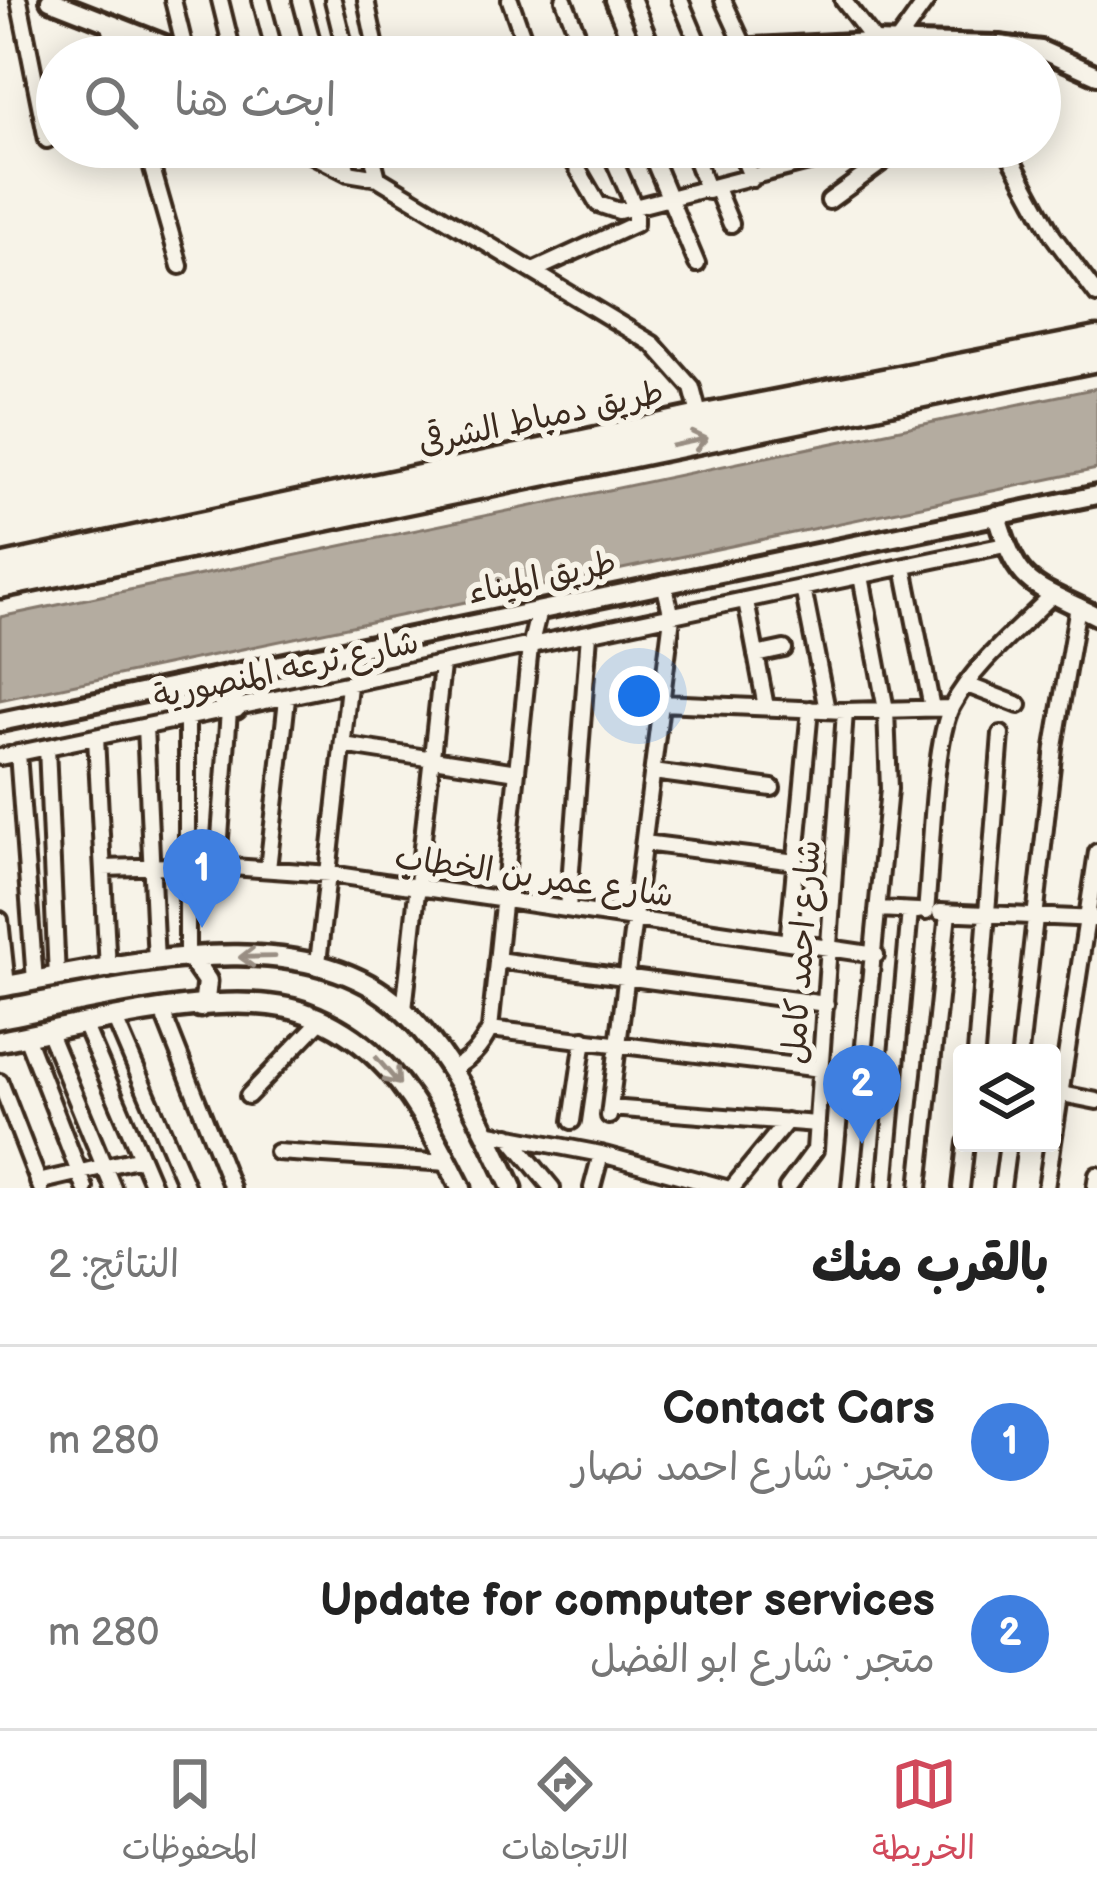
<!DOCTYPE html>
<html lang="ar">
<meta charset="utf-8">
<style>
:root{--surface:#fff;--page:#f6f6f6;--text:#222;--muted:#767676;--line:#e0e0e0;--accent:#d1495b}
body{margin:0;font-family:"Balsamiq Sans","Playpen Sans Arabic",sans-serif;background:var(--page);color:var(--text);direction:rtl}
.controls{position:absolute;right:36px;bottom:36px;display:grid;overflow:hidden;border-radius:12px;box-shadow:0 6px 30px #0003}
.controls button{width:108px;height:108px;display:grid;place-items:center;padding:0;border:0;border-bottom:3px solid var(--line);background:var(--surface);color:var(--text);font:60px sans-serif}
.you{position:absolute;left:639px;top:696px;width:42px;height:42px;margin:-30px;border:9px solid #fff;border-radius:50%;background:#1a73e8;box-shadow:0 0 0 18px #1a73e833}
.badge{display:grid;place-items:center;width:78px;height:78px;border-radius:50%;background:var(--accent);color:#fff;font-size:39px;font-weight:700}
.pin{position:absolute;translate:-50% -99px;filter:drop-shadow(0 3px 6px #0008)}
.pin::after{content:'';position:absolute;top:63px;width:42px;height:36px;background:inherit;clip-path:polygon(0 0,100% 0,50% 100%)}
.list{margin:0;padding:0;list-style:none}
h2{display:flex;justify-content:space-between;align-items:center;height:156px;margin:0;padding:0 48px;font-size:51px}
h2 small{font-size:39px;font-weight:400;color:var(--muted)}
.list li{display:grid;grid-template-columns:78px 1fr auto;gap:36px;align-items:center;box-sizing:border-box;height:192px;padding:0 48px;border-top:3px solid var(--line)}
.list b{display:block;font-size:45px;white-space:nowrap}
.list p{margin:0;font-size:39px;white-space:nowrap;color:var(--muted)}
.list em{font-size:39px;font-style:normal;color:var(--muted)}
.icon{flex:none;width:66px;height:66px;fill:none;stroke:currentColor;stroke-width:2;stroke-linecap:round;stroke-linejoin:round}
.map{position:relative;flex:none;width:1097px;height:1188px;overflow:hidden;direction:ltr}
.search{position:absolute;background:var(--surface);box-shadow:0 6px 30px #0003;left:36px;right:36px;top:36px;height:132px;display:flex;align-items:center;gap:30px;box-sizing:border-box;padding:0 42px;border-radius:66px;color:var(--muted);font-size:45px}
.sheet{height:540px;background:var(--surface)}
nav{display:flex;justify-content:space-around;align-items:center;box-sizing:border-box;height:168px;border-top:3px solid var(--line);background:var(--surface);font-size:33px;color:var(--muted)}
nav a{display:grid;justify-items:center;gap:6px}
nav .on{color:var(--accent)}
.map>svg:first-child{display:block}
.water{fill:#b4aca0;stroke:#84786c;stroke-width:3}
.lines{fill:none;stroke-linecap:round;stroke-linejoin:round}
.minor-casing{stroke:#3b2a1e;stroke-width:22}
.tertiary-casing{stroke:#3b2a1e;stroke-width:26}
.secondary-casing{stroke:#3b2a1e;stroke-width:27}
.trunk-casing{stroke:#3b2a1e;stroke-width:33}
.minor{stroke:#f7f3e8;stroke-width:14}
.tertiary{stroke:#f7f3e8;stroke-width:16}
.secondary{stroke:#f7f3e8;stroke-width:18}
.trunk{stroke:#f7f3e8;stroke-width:24}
.oneway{stroke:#998e83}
.labels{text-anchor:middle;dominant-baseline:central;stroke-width:12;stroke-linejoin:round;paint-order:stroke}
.street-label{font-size:33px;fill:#3b2a1e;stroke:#f7f3e8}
</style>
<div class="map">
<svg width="1097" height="1188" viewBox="0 0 1097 1188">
<rect width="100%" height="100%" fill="#f7f3e8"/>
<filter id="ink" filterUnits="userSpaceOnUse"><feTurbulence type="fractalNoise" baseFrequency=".00833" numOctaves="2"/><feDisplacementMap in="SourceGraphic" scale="24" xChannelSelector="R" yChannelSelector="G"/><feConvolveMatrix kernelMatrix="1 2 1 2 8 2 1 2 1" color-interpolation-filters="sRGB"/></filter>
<g filter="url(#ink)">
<!-- water -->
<path class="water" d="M1097,388v81l-1097,231v-83z"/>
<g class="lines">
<!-- minor casing -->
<g class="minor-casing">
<path id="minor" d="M19,0l28,140
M173,0l13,53
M220,0l14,57
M261,0l15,57
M301,0l15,57
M333,0l14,57
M366,0l12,57
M510,0l20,57
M564,0l22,56
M613,0l22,53
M633,0l23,57
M680,0l24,57
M723,0l22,48
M843,0l44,57
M109,23l10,34
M897,42l30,-42
M146,147l34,119
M297,147l51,26 30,5 275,166 39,44 8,30
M341,147l7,26
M370,147l8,31
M565,147l33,57 21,7 205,-53 13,-11
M648,147l49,117
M691,147l17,44
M739,147l13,32
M1005,147l48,89 44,59
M716,188l15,36
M829,201l74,-54
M533,271l102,-47v-16l-27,-61
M904,567l28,141
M803,588l24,122
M746,601l20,106
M756,655l28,-6
M967,685l52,20
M661,703l184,8 106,-3
M145,727l11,235
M96,737l12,233
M343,745l174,27
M47,747l10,231
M18,753l17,228
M0,757l1005,-212
M653,772l119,16
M644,843l152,19
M218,866l11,-156
M103,868l70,-2 13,11 32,-11 112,8 546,81
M268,869l19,-170
M568,909l21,-275
M878,909l40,2
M926,912c5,-46 7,-171 26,-206 23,-43 68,-78 101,-112
M940,912l157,7
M0,920l7,66
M788,942l22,-233
M187,959v-241
M497,960l329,44
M318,963l31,-277
M404,1010l38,-344
M162,1011l70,177
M115,1019l72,169
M85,1026l69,162
M490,1029l331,40
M49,1033l64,155
M26,1036l59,152
M976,1053l25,-319
M1020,1053l34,-306 24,-141
M450,1070c20,-10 30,-21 40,-41l40,-382 9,-37
M0,1082l41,106
M1052,1092l45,9
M248,1096l73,-76
M610,1108l207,16
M609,1116l63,-499 -8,-34
M572,1121l12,-82
M485,1132l116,22 125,34
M509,1136l43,52
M277,1152l171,11
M38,1182l103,-24
M592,1188l9,-34
M732,1188l55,-67
M787,1188l28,-38 30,-439
M850,1188l39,-399 -3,-79 -25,-134
M885,1188l25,-277
M919,1188l29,-275
M961,1188l5,-45
M1002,1188l6,-45
M1046,1188l51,-336
M1095,1188l2,-13"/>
</g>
<!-- tertiary casing -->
<g class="tertiary-casing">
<path id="tertiary" d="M50,0l146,57
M575,57l297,-15 127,3 42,5 56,25
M997,515c21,74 35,68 100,101
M229,674l7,35
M0,722l1097,-227"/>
</g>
<!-- secondary casing -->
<g class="secondary-casing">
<path id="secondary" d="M191,958l16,23 -2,19 -5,7
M0,987c120,-21 312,-72 408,28 47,48 76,112 104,173
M0,1041c80,-15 232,-57 308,-27 24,9 50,25 69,44 37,35 61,85 84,130"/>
</g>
<!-- trunk casing -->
<g class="trunk-casing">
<path id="trunk" d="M0,568l700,-150 397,-78
M0,585l1097,-227"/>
</g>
<!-- minor -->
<use href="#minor" class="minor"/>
<!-- tertiary -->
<use href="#tertiary" class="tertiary"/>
<!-- secondary -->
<use href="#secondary" class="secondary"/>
<!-- trunk -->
<use href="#trunk" class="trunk"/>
</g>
<!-- one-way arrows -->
<defs><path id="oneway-shaft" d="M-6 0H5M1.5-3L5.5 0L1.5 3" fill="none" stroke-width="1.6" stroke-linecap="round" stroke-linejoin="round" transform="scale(3)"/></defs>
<g class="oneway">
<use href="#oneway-shaft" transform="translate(690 442) rotate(-12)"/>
<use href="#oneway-shaft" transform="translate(257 957) rotate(179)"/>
<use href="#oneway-shaft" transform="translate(388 1071) rotate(49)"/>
</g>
</g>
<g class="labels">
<!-- street labels -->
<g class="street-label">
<text transform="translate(541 418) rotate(-12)">طريق دمياط الشرقى</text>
<text transform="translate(542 578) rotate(-12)">طريق الميناء</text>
<text transform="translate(286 670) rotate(-12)">شارع ترعه المنصورية</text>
<text transform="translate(534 877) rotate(8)">شارع عمر بن الخطاب</text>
<text transform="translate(802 952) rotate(-86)">شارع احمد كامل</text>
</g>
</g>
</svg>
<div class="controls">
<button><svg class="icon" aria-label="layers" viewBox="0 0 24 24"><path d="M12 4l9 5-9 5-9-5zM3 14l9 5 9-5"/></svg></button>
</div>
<div class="you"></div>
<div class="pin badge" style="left:202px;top:928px;background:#3f7fe0">1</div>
<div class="pin badge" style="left:862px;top:1144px;background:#3f7fe0">2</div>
<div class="search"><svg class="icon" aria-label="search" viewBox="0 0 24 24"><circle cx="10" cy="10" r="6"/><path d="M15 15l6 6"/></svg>ابحث هنا</div>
</div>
<section class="sheet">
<h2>بالقرب منك<small>النتائج: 2</small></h2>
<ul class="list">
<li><span class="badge" style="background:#3f7fe0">1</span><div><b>Contact Cars</b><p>متجر · شارع احمد نصار</p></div><em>280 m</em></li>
<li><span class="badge" style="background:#3f7fe0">2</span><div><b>Update for computer services</b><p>متجر · شارع ابو الفضل</p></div><em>280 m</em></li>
</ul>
</section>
<nav>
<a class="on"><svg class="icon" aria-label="map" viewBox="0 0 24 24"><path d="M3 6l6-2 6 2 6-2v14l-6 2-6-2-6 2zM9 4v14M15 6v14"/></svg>الخريطة</a>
<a><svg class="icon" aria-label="directions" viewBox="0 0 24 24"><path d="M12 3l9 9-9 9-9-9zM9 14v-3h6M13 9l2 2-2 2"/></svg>الاتجاهات</a>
<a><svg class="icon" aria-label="saved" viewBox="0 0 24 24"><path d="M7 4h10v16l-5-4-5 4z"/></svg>المحفوظات</a>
</nav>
